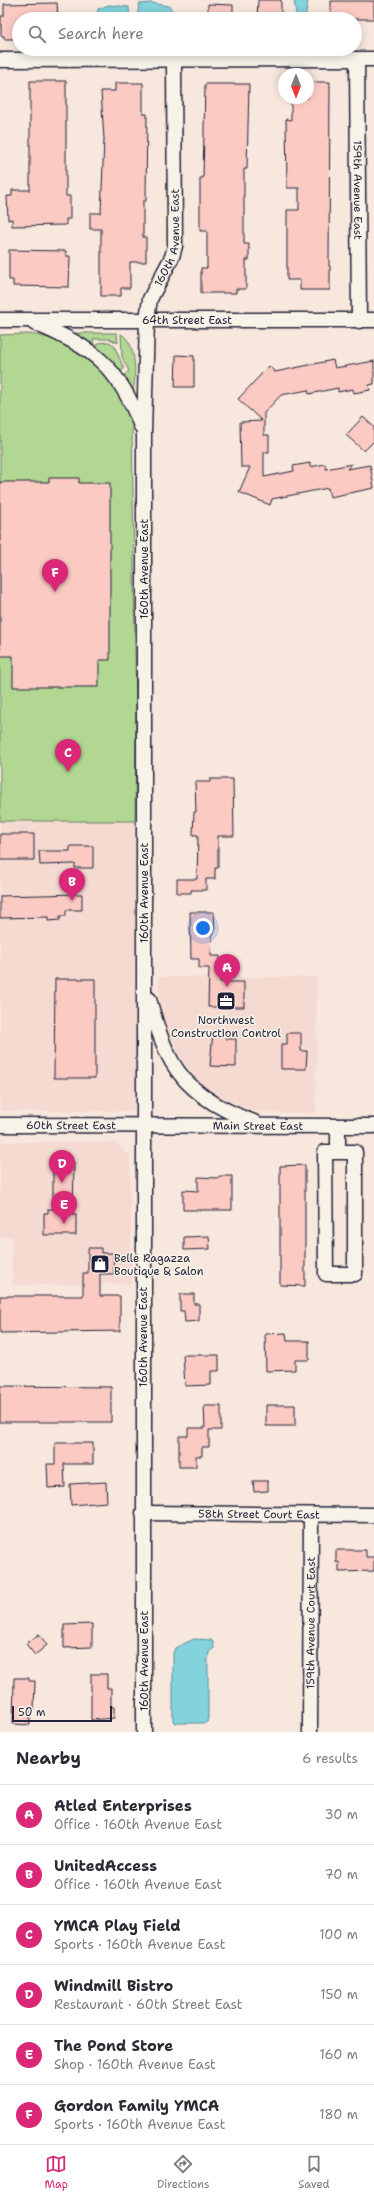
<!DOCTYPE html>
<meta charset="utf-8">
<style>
:root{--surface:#fff;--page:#f7f7f7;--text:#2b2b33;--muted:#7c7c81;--line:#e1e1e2;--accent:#db2777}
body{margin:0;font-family:"Shantell Sans",sans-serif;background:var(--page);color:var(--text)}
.compass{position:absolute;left:278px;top:68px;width:36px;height:36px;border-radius:50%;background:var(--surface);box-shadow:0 2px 10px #0003;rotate:180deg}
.scale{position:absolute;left:12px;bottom:10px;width:100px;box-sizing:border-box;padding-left:4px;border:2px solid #22223b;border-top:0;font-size:11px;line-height:14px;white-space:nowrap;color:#22223b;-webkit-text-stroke:3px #f7f3e8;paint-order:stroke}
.you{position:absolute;left:203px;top:928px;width:14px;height:14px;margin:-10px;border:3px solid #fff;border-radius:50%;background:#1a73e8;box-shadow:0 0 0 6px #1a73e833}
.badge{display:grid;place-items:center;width:26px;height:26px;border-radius:50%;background:var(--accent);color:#fff;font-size:13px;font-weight:700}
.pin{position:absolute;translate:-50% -33px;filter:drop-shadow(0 1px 2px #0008)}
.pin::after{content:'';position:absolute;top:21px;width:14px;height:12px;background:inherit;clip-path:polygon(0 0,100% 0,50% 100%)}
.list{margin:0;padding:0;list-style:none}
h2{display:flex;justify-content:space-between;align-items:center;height:52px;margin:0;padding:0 16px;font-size:17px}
h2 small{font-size:13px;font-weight:400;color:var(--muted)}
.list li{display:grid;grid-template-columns:26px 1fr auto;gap:12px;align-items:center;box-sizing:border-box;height:60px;padding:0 16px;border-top:1px solid var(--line)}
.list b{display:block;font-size:15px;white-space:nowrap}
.list p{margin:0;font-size:13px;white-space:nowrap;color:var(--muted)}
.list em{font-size:13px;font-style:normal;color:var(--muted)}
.icon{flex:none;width:22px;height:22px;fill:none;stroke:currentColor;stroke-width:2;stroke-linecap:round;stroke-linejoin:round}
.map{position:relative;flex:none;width:374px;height:1732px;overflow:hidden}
.search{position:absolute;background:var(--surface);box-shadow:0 2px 10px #0003;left:12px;right:12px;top:12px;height:44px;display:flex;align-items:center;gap:10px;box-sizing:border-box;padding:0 14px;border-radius:22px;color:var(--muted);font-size:15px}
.sheet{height:412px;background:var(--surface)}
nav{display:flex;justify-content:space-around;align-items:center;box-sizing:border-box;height:56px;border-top:1px solid var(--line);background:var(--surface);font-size:11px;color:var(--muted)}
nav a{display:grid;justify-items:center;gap:2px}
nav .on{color:var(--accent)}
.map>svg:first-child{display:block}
.built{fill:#f5dad2}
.green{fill:#b1d792;stroke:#6a7c66}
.water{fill:#82d3dc;stroke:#5c8c9c}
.building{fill:#facac3;stroke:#22223b}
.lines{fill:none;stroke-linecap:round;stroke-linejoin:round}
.minor-casing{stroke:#22223b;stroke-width:17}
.minor{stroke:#f7f3e8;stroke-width:14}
.labels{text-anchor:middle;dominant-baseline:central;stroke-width:3;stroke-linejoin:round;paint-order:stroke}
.street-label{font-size:11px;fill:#22223b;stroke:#f7f3e8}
.poi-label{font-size:11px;fill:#22223b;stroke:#f7f3e8}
</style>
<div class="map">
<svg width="374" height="1732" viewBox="0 0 374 1732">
<rect width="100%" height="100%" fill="#f8e7dd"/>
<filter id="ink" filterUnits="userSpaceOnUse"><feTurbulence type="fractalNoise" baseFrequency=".025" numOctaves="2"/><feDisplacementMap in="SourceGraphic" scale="8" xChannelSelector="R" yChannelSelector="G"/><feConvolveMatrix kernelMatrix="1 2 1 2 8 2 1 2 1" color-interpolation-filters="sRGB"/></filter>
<g filter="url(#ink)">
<!-- built -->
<path class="built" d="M0,821h135l1,290h-136z
M158,977h159l-1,136h-38l-29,-3 -25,-9 -23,-14 -29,-42 -11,-31z
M0,1142h115l15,14 2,128 -120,1v-48h-12z"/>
<!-- green -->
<path class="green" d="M76,333h41l1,10 -8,-4h-17l1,7 4,-1v-2l11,-1 5,3 10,24 -5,5 -45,-39z
M28,334c39,4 77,29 95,64 4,7 6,16 9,24l4,300 -1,99h-135v-486z
M121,334c16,8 15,43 12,58l-11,-15 7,-6 -7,-14z"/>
<!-- water -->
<path class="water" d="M294,0h14l-3,19h-8z
M152,3l17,3 5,8v5h-37l2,-15z
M109,5l20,2 1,12h-33l1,-10z
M194,1639l17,1 2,2 1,6 -5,4 -1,6v63l-3,2h-29l-3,-2v-68l2,-5z"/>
<!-- building -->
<path class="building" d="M258,0h23v19h-24z
M331,1h43v18h-43z
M57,3l1,16h-39v20h-15v-3h-3v-20h3v-12z
M208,4l25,1v14h-25z
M30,81h36v115h4v23h-4v6l-54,1v-7l-4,1 -1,-24h5v-6h18z
M308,82h22l-1,184h1v24h-30v-10h-13v-70h12v-22h-12l-1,-69 5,1v-22h17z
M115,83h28v31h4l-1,87h-3v36h3v25h-16v26h-9v8h-20v-67h-11v-16h11l3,-74 -3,-48h14z
M205,84h44l-2,85h-3v75h5v16h-3v29h-10v4h-35v-25h6v-37h-7v-53h3z
M9,250l57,1v5h4l-1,31 -56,-1v-6h-4z
M176,355l18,1v31h-19z
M333,360l2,8 39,-7v23l-5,1 1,5 -16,3 -1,-4 -15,3v-4l-29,6 -1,-4 -27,5 -17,18v22h5v17h-5v25l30,-6 -1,-5 17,-3v4l15,-3 1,5 26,-5 -5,5 23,-4 4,23 -44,9 -2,-9 -56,11 -2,6 -31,-13 11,-25h-9l-1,-45 22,-1 -24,-22 31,-33 6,6z
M363,417l11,10v14l-10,10 -18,-16z
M49,478h30v5h31v177h-11v27h-86v-31h-13v-174h49z
M210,779h23l1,57h-16v32h-3v11h-9v11h-15v3h-14v-14h20l1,-44h-5l1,-23h2l-1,-30h15z
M0,834h34v26h-34z
M70,846h23v22h-18v-4l-35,1 -1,-14h31z
M82,894v16h-16v6h-6v4l-12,1v-4l-48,1v-22z
M190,912h24l1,20h-3l-1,24h9v26h24v25h-36l1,-39h-10v-9h-8z
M55,979h40v99h-41z
M213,1031h13v8h10v28l-26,-1z
M287,1033h14v18h6l-1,18h-25v-25h6z
M53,1162h21l-1,52h3v21h-32v-22h4v-4h5z
M305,1165v121l-25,-1v-119z
M219,1176h13v34h-49v-20l15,1v-14l21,1z
M209,1236l1,13 -26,1v-13z
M88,1248h13v5h12l1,21h-14v22h20v35l-120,2v-37h83v-23h5z
M180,1294h14v10h5v17l-14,1 -1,-11h-4z
M286,1333l1,8h22v19h-14v10l-29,1 -1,-37z
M183,1355h36v16h-8v14l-26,1z
M0,1386l111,1v35h-111z
M266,1405h29v21h-29z
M204,1406h17v24h-12v17h-7v9h-6v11h-17v-31h9v-8h17z
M55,1443h38v21h-29l1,23 -17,1 -1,-24h8z
M253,1481h15v10l-14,1z
M106,1482l1,20 -36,3 -1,-21z
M336,1550h30v7h8v14l-35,1v-10h-3z
M92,1624v23l-28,1v-23z
M39,1634l8,11 -12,10 -9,-11z
M91,1674h16v14h4v19h3v11l-23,2z
M14,1678h15v3h6l-1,29h-4v15l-17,-1z"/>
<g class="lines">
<!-- minor casing -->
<g class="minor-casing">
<g id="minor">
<path id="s1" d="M357,59l2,262"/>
<path d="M0,60l374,-1"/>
<path id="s2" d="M0,320h374"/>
<path d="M34,323c58,23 85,44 107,103"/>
<path d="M149,999c6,21 12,43 23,63 17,30 51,49 82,60"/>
<path id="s3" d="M0,1125l374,1"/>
<path d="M338,1126v26h-13l1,122h29v-122h-17"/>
<path id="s4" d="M143,1513l231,2"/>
<path id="s5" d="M144,1732v-1299l3,-114 3,-20 22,-42 3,-11 -1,-186"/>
<path id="s6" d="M310,1732l1,-217"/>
</g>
</g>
<!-- minor -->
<use href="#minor" class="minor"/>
</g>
</g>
<!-- icons -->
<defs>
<g id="office-square" transform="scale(1)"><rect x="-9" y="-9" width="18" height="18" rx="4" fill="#22223b" stroke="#f7f3e8"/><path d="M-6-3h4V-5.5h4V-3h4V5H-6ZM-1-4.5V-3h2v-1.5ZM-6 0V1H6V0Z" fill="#fff"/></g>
<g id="shop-square" transform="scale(1)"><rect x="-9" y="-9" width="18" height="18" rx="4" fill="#22223b" stroke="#f7f3e8"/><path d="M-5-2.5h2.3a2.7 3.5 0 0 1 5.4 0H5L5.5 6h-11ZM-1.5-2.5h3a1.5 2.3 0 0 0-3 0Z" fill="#fff"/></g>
</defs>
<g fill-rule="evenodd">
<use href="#office-square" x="226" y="1001"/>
<use href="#shop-square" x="100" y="1264"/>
</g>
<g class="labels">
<!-- street labels -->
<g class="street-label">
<text stroke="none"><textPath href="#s1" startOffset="131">159th Avenue East</textPath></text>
<text stroke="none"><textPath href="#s5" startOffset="1499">160th Avenue East</textPath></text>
<text stroke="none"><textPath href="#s2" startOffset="187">64th Street East</textPath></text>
<text transform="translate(144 569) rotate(-90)">160th Avenue East</text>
<text transform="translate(144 893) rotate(-90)">160th Avenue East</text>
<text stroke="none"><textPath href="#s3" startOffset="71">60th Street East</textPath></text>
<text stroke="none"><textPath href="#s3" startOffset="258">Main Street East</textPath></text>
<text transform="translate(143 1337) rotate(-90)">160th Avenue East</text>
<text stroke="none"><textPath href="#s4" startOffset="116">58th Street Court East</textPath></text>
<text stroke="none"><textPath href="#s6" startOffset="109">159th Avenue Court East</textPath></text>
<text transform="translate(144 1661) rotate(-90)">160th Avenue East</text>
</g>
<!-- poi labels -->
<g class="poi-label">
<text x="226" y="1020">Northwest<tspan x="226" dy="13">Construction Control</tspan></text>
<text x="114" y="1258" text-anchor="start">Belle Ragazza<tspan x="114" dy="13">Boutique &amp; Salon</tspan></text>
</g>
</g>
</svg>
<svg class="compass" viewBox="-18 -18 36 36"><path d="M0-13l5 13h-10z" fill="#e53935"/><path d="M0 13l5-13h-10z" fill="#7c7c81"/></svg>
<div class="scale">50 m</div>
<div class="you"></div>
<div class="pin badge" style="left:227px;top:987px">A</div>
<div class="pin badge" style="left:72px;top:901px">B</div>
<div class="pin badge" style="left:68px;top:772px">C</div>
<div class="pin badge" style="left:62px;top:1183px">D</div>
<div class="pin badge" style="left:64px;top:1224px">E</div>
<div class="pin badge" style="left:55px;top:592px">F</div>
<div class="search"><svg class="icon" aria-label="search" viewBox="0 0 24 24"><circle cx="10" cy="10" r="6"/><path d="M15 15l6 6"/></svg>Search here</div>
</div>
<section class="sheet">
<h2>Nearby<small>6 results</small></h2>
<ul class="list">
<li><span class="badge">A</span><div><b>Atled Enterprises</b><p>Office · 160th Avenue East</p></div><em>30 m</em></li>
<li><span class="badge">B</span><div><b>UnitedAccess</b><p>Office · 160th Avenue East</p></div><em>70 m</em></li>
<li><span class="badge">C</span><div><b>YMCA Play Field</b><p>Sports · 160th Avenue East</p></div><em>100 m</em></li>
<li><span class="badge">D</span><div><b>Windmill Bistro</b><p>Restaurant · 60th Street East</p></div><em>150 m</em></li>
<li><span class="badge">E</span><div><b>The Pond Store</b><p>Shop · 160th Avenue East</p></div><em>160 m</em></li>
<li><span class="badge">F</span><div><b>Gordon Family YMCA</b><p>Sports · 160th Avenue East</p></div><em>180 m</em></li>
</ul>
</section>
<nav>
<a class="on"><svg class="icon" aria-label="map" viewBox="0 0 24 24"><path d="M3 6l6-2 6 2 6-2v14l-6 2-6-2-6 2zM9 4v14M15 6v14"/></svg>Map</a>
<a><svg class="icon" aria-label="directions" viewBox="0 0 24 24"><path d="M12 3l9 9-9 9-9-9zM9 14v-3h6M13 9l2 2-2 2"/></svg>Directions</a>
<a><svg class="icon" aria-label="saved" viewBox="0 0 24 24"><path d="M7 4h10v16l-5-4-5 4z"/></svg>Saved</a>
</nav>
